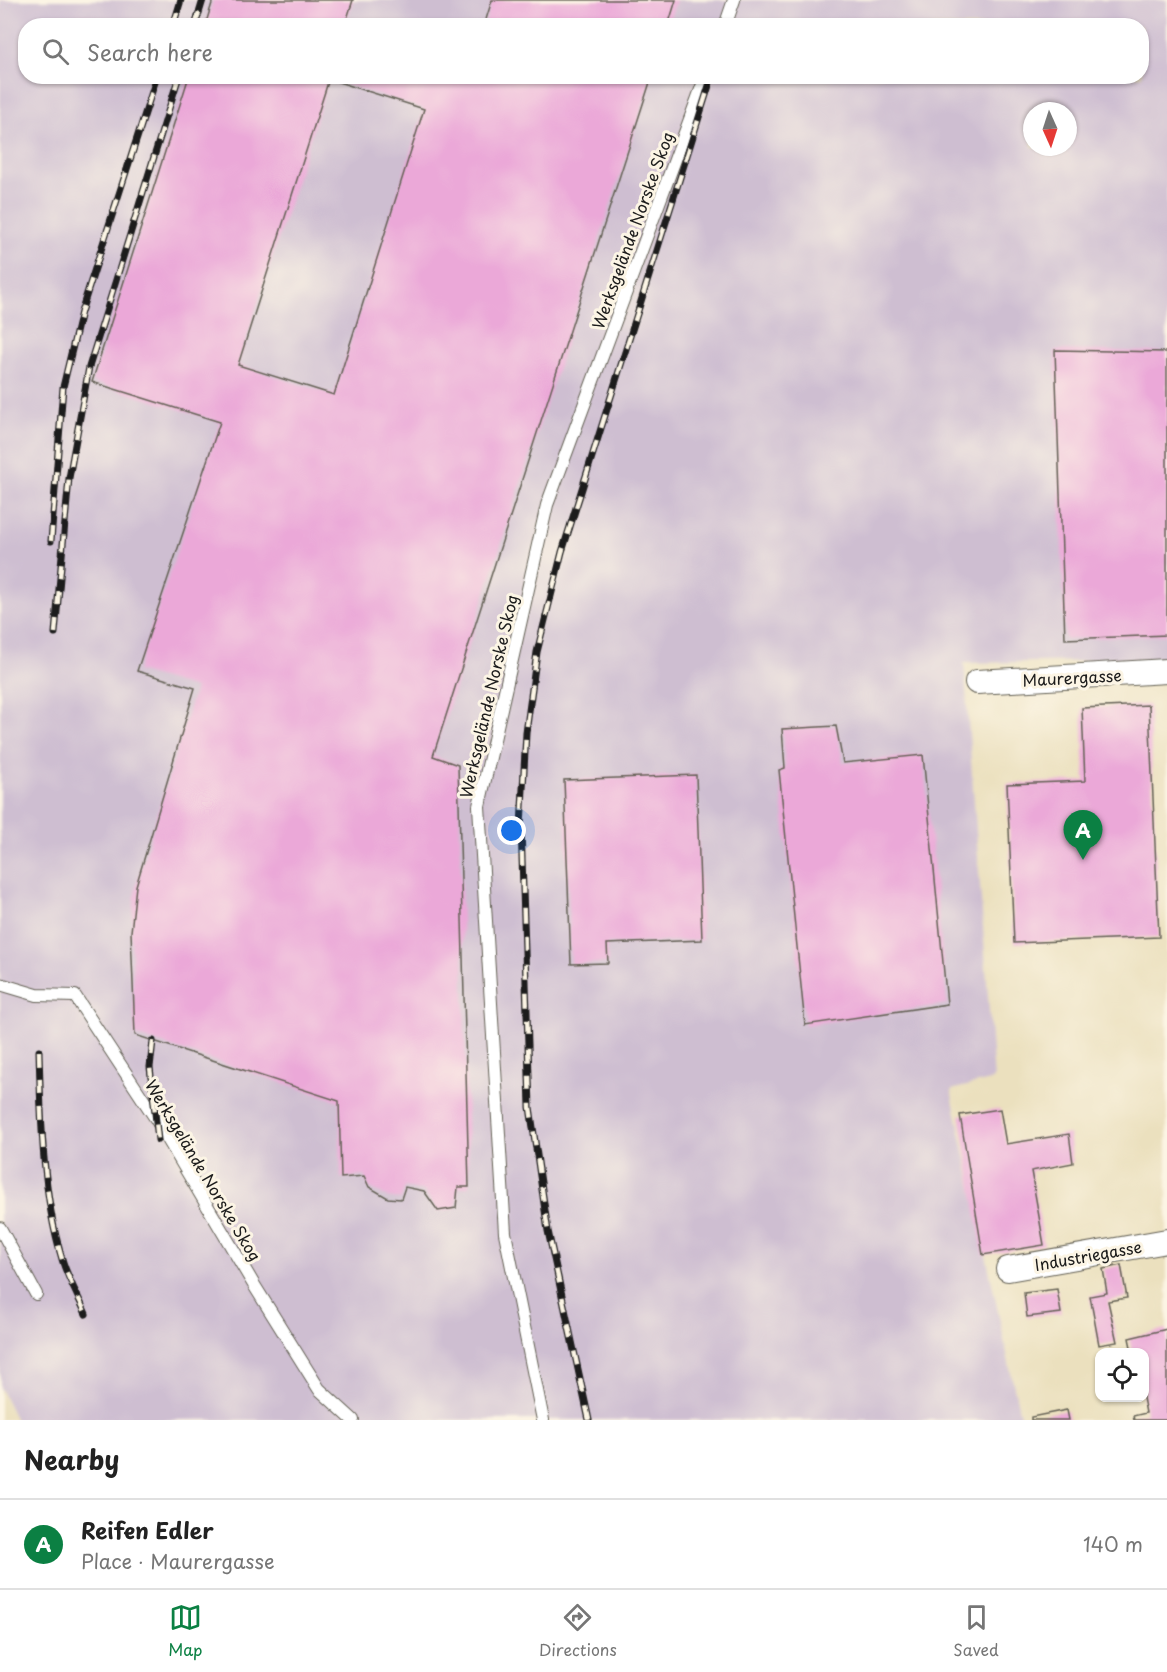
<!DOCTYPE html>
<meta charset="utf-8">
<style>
:root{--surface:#fff;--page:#f2f2f2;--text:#222;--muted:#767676;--line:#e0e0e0;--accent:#0b8043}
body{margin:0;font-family:"Playpen Sans",sans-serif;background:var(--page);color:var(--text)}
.controls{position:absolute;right:18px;bottom:18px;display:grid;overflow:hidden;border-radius:12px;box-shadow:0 2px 4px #0004}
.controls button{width:54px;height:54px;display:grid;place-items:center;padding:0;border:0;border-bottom:2px solid var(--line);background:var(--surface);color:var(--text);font:30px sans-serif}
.compass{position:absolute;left:1023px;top:102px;width:54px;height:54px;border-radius:50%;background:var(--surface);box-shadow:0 2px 4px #0004;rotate:177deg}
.you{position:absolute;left:512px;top:831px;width:21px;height:21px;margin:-15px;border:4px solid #fff;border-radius:50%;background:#1a73e8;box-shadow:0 0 0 9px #1a73e833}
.badge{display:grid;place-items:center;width:39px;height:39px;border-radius:50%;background:var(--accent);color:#fff;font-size:20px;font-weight:700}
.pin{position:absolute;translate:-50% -50px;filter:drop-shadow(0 2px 3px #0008)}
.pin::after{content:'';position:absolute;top:32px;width:21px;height:18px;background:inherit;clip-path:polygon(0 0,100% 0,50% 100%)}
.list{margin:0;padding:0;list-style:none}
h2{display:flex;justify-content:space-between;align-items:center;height:78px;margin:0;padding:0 24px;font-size:26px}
h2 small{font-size:20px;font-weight:400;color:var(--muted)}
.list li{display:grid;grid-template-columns:39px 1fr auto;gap:18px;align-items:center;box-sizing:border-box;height:90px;padding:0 24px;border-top:2px solid var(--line)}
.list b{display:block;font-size:22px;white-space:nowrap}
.list p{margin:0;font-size:20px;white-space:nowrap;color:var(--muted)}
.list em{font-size:20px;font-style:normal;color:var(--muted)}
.icon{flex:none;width:33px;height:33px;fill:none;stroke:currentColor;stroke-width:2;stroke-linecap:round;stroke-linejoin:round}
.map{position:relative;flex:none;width:1167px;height:1420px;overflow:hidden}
.search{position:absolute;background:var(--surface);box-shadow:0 2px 4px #0004;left:18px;right:18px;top:18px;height:66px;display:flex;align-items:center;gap:15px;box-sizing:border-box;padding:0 21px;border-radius:24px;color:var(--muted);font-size:22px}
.sheet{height:168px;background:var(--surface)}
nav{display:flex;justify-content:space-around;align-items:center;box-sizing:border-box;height:84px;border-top:2px solid var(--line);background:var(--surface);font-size:16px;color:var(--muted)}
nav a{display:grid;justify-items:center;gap:3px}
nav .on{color:var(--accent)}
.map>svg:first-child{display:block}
.industrial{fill:#cebed1;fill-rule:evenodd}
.building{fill:#eba8d8;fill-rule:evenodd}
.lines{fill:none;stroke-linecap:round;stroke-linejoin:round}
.lane-casing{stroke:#646155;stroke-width:14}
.street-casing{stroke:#646155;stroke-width:26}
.lane{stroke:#fff;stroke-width:12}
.street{stroke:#fff;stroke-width:24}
.rail-casing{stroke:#1c1c1c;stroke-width:7}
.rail{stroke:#fcf5e5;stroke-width:4.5;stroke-dasharray:14;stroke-linecap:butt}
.labels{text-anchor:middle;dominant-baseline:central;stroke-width:6;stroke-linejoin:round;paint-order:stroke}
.street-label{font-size:16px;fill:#1c1c1c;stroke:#fcf5e5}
</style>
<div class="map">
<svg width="1167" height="1420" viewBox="0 0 1167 1420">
<rect width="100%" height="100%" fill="#fcf5e5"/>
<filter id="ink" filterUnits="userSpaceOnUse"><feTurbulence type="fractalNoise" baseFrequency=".0167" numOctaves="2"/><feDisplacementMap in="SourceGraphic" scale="12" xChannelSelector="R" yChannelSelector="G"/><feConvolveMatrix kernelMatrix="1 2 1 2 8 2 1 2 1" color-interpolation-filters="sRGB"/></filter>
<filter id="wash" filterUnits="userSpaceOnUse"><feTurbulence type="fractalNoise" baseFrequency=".008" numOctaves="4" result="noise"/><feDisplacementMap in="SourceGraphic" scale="24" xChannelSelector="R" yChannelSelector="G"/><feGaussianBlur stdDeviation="1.35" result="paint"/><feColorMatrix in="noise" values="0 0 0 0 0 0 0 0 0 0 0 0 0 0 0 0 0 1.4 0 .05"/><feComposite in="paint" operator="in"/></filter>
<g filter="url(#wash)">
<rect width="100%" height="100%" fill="#ebe0be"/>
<!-- industrial -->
<path class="industrial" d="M0,0h1167v660l-203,3 30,416 -43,11 70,330h-1005l-16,-32zM26,26h1116v50h-1116zM1032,111h36v36h-36z"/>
<g id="blocks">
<!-- building -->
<path class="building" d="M213,0h140l-7,22 10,4h-151z
M492,0h184l-8,26h-184z
M189,76h463l-219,680 25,9 11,422h-11l-2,21 -18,3 -14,-20 -19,-4 -4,12 -13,-1 -19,-11 -5,-11 -23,2 -2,-77 -204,-66 -4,-103 5,-46 59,-198 -58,-17 83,-249 -128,-40zM329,79l95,30 -90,286 -96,-30z
M1055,350l112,2v283l-102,4z
M1149,705l10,232 -145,6 -7,-159 78,-3 -3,-73z
M836,726l7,37 80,-8 24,249 -142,21 -26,-255 6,-2 -3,-39z
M696,775l6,165 -95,4 1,19 -37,1 -7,-184z
M1000,1109l6,35 63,-10 4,29 -42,8 13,74 -61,10 -23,-140z
M1121,1265l6,33 -19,3 9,41 -18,3 -9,-49 17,-3 -4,-24z
M1057,1289l4,24 -34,4 -3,-24z
M1167,1329v91h-33l-1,-4 13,-3 -3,-15 1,-46h-12l-3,-14z
M1067,1410l2,10h-38v-3z"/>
</g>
</g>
<g filter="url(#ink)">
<use href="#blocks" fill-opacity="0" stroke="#646155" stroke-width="1.5"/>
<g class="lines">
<!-- lane casing -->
<g class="lane-casing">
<path id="lane" d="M725,26l9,-26
M0,984l37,11 38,1 81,123 98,166 65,104 34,31
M0,1228l36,66
M543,1420l-38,-187 -26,-427 68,-301 159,-429"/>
</g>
<!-- street casing -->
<g class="street-casing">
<path id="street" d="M977,682l190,-11
M1008,1269l159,-28"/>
</g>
<!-- lane -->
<use href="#lane" class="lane"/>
<!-- street -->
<use href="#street" class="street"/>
<!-- rail casing -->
<g class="rail-casing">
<path id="rail" d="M173,26l8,-26
M195,26l8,-26
M51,541l12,-154 18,-75 76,-236
M55,633l14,-155 20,-111 90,-291
M153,1041l-3,26 8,73
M39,1051c2,69 3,141 23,208 5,18 16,37 24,55
M589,1420l-41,-189 -18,-124 -9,-281 5,-93 11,-81 25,-100 150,-476"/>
</g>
<!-- rail -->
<use href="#rail" class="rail"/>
</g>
</g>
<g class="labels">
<!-- street labels -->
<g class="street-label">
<text transform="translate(632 230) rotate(-70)">Werksgelände Norske Skog</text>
<text transform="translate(1072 677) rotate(-3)">Maurergasse</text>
<text transform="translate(488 696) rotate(-77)">Werksgelände Norske Skog</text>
<text transform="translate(204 1170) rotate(59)">Werksgelände Norske Skog</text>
<text transform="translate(1088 1255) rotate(-10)">Industriegasse</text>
</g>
</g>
</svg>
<div class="controls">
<button><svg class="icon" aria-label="locate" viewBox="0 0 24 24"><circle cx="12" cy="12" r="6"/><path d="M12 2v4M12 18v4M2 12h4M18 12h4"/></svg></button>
</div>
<svg class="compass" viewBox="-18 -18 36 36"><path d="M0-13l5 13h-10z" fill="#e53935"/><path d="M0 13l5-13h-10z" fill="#767676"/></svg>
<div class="you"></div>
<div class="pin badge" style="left:1083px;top:860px">A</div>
<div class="search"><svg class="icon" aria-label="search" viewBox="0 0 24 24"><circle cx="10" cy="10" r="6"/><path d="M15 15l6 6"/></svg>Search here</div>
</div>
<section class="sheet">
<h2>Nearby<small></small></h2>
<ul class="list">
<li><span class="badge">A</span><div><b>Reifen Edler</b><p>Place · Maurergasse</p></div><em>140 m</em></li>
</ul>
</section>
<nav>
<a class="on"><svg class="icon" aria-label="map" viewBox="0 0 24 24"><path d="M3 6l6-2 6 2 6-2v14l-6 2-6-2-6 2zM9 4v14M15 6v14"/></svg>Map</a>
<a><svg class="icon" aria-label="directions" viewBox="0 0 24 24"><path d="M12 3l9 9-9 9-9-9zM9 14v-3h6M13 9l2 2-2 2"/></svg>Directions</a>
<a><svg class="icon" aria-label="saved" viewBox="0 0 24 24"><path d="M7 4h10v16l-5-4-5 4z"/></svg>Saved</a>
</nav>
